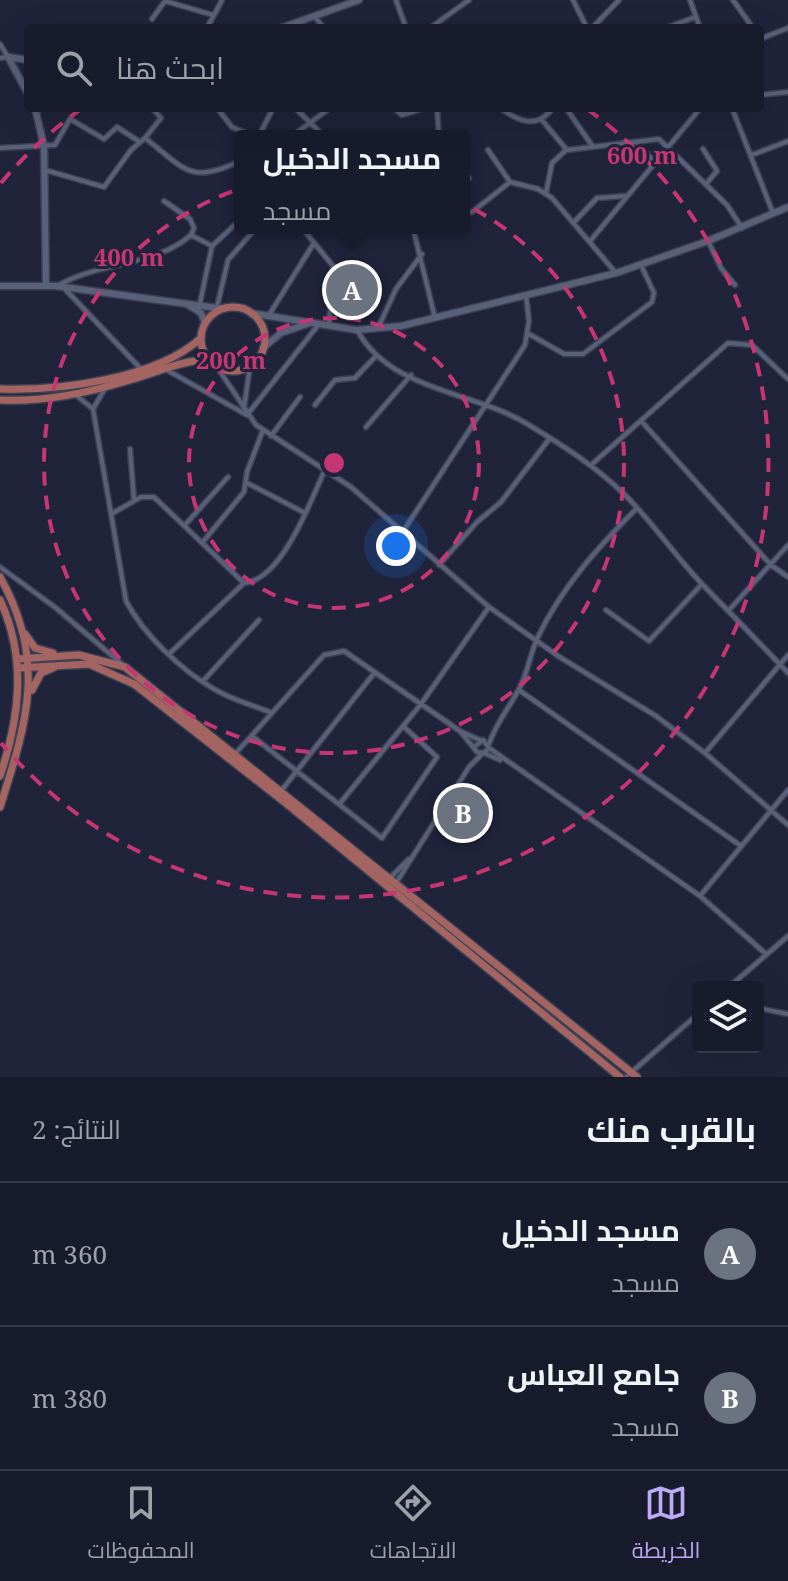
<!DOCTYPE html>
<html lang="ar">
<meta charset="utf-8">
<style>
:root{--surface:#181b2c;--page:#252838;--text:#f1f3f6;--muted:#9fa1a9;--line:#363948;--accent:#bcaaf6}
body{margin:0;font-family:"Noto Serif",Cairo,serif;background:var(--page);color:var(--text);direction:rtl}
.controls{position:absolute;right:24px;bottom:24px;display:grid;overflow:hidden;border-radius:8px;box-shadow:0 8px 32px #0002}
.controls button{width:72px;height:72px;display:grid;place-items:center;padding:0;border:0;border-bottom:2px solid var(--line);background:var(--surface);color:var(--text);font:40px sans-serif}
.you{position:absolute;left:396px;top:546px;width:28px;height:28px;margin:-20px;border:6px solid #fff;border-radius:50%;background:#1a73e8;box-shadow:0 0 0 12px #1a73e833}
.badge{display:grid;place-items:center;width:52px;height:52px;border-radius:50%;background:var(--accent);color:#fff;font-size:26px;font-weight:700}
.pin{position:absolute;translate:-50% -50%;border:4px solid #fff;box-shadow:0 2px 8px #0006}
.popup{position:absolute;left:234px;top:130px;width:236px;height:104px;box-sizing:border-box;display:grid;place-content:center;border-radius:8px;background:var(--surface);filter:drop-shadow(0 2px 6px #0005);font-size:26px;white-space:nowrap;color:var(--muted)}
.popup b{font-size:30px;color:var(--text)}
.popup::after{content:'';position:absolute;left:50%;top:100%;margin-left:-16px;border:16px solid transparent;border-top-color:var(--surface)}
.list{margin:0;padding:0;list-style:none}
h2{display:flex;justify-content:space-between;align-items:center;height:104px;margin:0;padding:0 32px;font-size:34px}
h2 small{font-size:26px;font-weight:400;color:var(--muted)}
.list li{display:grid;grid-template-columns:52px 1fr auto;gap:24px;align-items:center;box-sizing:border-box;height:144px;padding:0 32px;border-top:2px solid var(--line)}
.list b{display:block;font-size:30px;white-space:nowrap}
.list p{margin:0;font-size:26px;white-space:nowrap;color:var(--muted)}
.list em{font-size:26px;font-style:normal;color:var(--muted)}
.icon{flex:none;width:44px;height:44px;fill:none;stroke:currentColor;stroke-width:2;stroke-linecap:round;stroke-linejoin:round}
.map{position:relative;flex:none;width:788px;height:1077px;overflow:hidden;direction:ltr}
.search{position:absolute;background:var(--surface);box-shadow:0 8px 32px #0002;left:24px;right:24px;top:24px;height:88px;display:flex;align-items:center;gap:20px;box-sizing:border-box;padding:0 28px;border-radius:8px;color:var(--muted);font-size:30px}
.sheet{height:392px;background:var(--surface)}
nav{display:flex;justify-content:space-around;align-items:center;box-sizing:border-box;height:112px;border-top:2px solid var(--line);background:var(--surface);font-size:22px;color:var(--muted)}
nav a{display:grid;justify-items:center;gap:4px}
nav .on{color:var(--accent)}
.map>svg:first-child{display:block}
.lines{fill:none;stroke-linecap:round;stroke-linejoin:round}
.street-casing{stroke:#3d4053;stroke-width:7}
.secondary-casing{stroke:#3d4053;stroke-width:9}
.primary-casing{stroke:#3d4053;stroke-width:10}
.street{stroke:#596079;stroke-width:4}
.secondary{stroke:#596079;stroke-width:6}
.primary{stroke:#a46562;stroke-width:7}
.ring{fill:none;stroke:#c63672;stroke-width:4;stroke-dasharray:14 10}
.centre{fill:#c63672;stroke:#20243b;stroke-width:4}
.ring-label{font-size:24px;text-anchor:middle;font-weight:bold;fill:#c63672;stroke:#20243b;stroke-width:6;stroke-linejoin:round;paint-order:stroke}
</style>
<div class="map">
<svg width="788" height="1077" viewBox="0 0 788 1077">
<rect width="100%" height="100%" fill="#20243b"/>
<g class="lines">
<!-- street casing -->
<g class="street-casing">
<path id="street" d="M396,0l10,28
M573,0l14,28
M690,0l10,28
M733,0l20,28
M314,16l10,12
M152,19l13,-18 48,14
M207,28l15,-28
M430,28l39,-28
M592,28l27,-28
M666,28l29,-11
M760,39l28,-11
M0,44l8,13 -8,1
M760,95l28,-3
M217,108l15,19 20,9
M295,108l29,28
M394,108l8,7 23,-7
M437,108l2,28
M500,108c18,13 37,22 53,0
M566,108l27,39
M732,108l41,105
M541,119l26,31 92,-11 68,66 15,23
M259,136l14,-28
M292,136l38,-28
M145,138l16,-20 -9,-10
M637,143l17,18
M0,148l55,-3 15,-26 34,20 13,-12 23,15
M703,149l14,22 -11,13
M488,150l22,32 28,7 14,9 64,75
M752,155l36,-14
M45,170l59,17 27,-37 14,-12c40,31 45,47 95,23
M464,171l5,7
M546,193l6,-30 14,-13
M164,201l26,18 4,9 -3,7
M472,212l38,-30
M574,222l23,-24 28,-2
M302,228l31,38 -4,60
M413,228l22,90
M591,240l107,-129 -2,-3
M708,241l13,27 14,17
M57,286c42,-25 96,-18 134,-51l21,11
M65,289l76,80
M200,303l12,-57 28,-26
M217,307l11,-47 28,-32
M269,315l45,-72
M378,328l18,-39 26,-35
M357,330c34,62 118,61 172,95 33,20 66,41 94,68 29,28 52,63 80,92 28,29 57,58 85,88
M529,334l35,20h19l69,-52 2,-9 -13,-28
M217,367l39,58 95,62 138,120 69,49 98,60 49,37 83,72
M165,369l82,46 72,-91
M77,396l16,13 33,192c18,34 55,69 88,88 18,11 39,16 58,24l52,-58 20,-4 116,80 17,21 7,1 5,-5 -6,-8 -9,7
M315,405l20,-25 20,-2 21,-22
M244,408l6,-42
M93,409l11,-19
M643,423l128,142 17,12
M366,427l45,-52
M271,436l29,-39
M130,449l4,51
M591,465l137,-122 24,2 36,34
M247,483l58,30
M113,513l28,-16h13l90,86c38,-3 66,-81 80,-111
M185,525l43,-48
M402,533l123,-188 4,-24 -3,-26
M202,543l42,-51 3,-20 16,-42
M439,565l38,-43 24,-20 49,-64
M0,567l56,41 67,57
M606,610l43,31 53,-57
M729,610l59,-65
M170,653l74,-70
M203,681l56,-61
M519,690l222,156
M462,732l18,8
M252,736l130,102 55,-81 -34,-31
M489,744c7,-21 20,-36 30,-55 9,-16 11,-36 19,-52 23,-49 61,-91 99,-129
M489,748l211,148 66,58
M484,753l16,7
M705,753l83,-98
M235,754l37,-41
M281,791l94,-119
M341,802l80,-98 68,-97
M390,878l19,-19
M396,883l73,-116 13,-13
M700,896l88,-106
M729,987l59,-51
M758,1008l30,6
M626,1077l72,-63"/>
</g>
<!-- secondary casing -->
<g class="secondary-casing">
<path id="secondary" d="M281,28l78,-28
M8,57l20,37
M8,57l20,3
M35,108l9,38 2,139
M0,286h56l168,23
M188,305l13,8 4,10
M250,313l107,17 44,-4 215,-53 92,-32 80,-34
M263,348l18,-15 26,-9"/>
</g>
<!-- primary casing -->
<g class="primary-casing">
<path id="primary" d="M201 339a32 32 0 1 1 64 0a32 32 0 1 1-64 0Z
M0,389c59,2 156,-10 201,-51
M0,400c45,2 87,-7 130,-20 25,-7 52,-20 78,-20
M0,577c47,84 27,145 0,230
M0,600c27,58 20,117 0,176
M25,634l10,14 18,5
M17,659l62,-4 46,12 512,410
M18,668l71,-4 45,20 153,120 333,273
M32,690l9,-17 14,-6"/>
</g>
<!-- street -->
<use href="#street" class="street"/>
<!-- secondary -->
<use href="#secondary" class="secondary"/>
<!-- primary -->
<use href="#primary" class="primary"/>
</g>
<!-- distance rings -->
<g class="ring">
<circle cx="334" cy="463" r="145"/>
<circle cx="334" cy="463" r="290"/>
<path d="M1 183A435 435 0 0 1 81 109M587 109A435 435 0 1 1 1 743"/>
</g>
<circle cx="334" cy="463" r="12" class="centre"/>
<g class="ring-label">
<text x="642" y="164">600 m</text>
<text x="129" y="266">400 m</text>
<text x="231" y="369">200 m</text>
</g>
</svg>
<div class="controls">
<button><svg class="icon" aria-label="layers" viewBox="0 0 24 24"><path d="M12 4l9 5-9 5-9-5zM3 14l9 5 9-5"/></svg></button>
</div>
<div class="you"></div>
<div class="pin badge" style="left:352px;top:290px;background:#6b7280">A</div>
<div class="popup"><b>مسجد الدخيل</b>مسجد</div>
<div class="pin badge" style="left:463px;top:813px;background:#6b7280">B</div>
<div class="search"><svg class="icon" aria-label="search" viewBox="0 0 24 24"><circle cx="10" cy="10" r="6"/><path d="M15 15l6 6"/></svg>ابحث هنا</div>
</div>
<section class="sheet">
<h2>بالقرب منك<small>النتائج: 2</small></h2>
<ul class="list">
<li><span class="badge" style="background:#6b7280">A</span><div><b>مسجد الدخيل</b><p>مسجد</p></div><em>360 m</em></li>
<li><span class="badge" style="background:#6b7280">B</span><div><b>جامع العباس</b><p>مسجد</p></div><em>380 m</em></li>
</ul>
</section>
<nav>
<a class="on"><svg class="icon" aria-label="map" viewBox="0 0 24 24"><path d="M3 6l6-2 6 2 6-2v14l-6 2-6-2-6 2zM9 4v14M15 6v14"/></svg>الخريطة</a>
<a><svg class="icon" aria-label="directions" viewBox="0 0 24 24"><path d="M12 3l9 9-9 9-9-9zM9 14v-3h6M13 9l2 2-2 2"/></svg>الاتجاهات</a>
<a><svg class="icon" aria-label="saved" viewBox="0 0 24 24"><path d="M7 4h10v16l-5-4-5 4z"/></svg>المحفوظات</a>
</nav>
